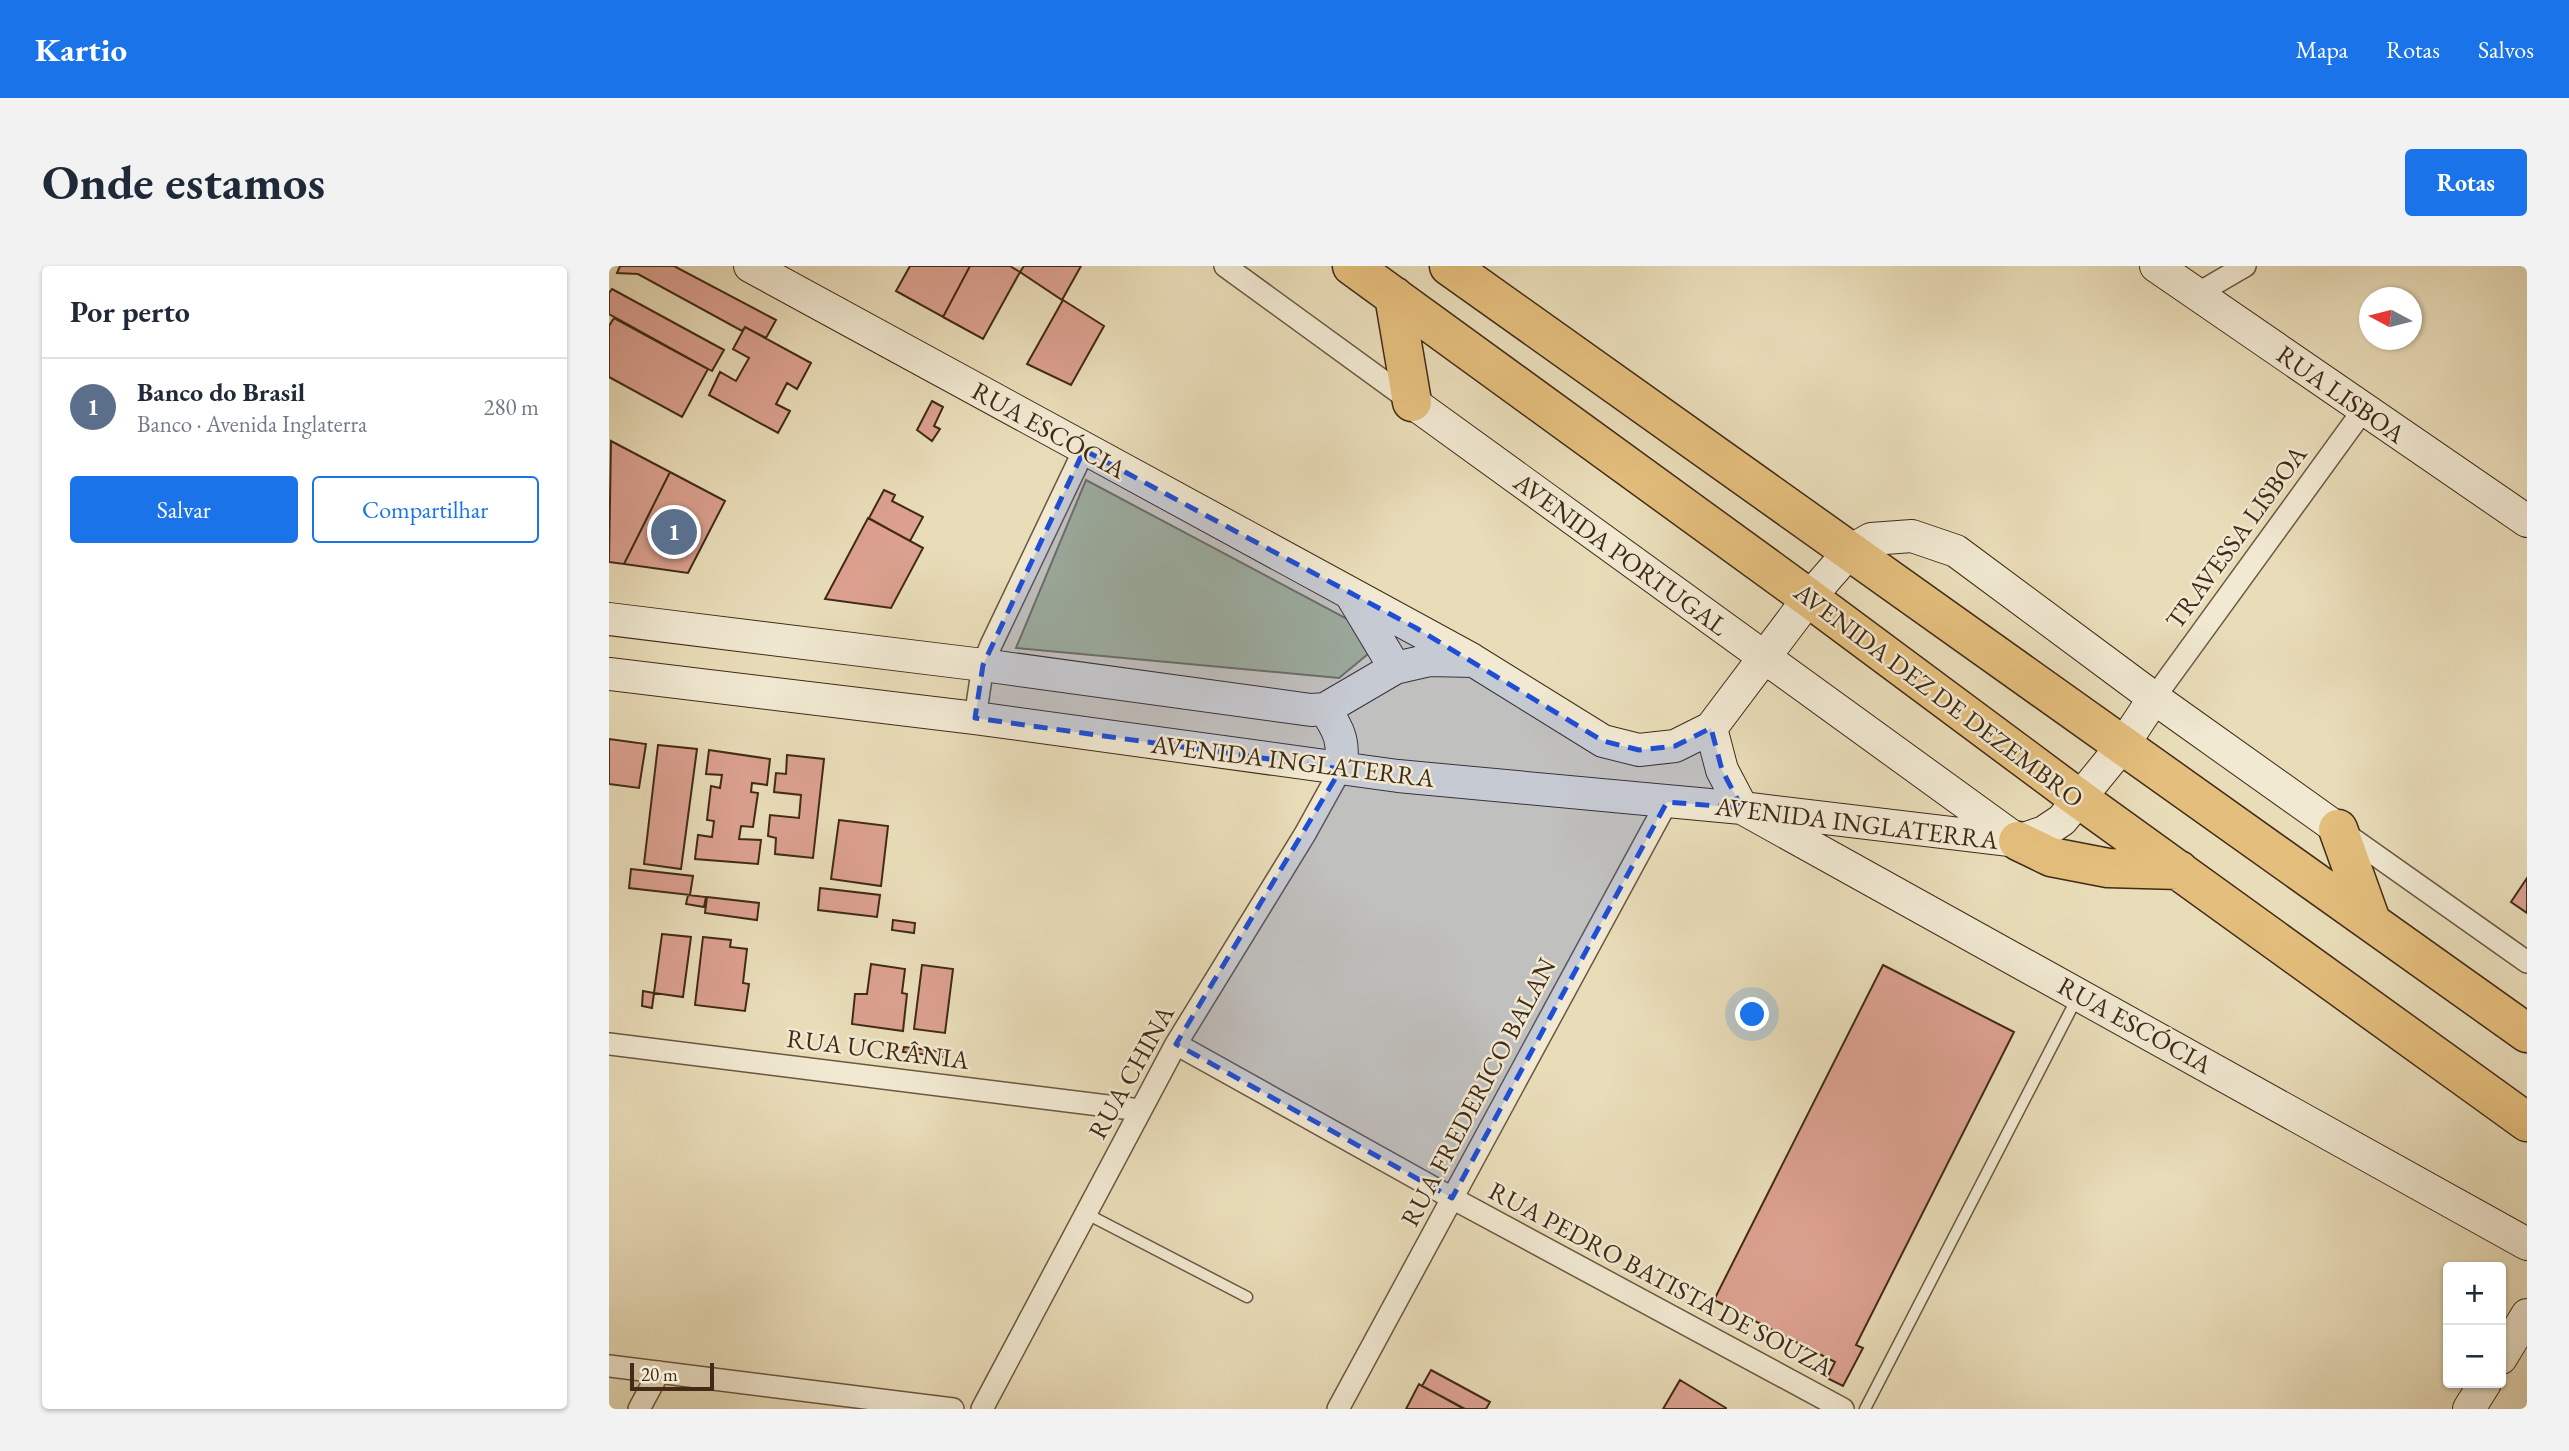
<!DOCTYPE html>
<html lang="pt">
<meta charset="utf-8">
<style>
:root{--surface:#fff;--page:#f2f2f3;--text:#1f2937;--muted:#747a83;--line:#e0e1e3;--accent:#1a73e8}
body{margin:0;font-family:"EB Garamond",serif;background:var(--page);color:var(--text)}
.controls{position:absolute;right:21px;bottom:21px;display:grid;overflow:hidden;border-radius:7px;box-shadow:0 2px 5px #0004}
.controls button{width:63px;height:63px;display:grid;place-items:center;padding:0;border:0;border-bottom:2px solid var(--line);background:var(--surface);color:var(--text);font:35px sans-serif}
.compass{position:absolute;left:1750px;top:21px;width:63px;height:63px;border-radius:50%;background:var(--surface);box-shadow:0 2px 5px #0004;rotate:277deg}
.scale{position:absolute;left:21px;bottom:18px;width:84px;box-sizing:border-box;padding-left:7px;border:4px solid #412a16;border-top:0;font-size:19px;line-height:24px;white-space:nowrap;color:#412a16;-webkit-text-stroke:5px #f1e9d2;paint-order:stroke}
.you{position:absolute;left:1144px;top:749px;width:24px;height:24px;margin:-18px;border:5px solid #fff;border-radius:50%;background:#1a73e8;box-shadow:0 0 0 10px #1a73e833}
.badge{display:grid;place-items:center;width:46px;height:46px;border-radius:50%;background:var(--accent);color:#fff;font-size:23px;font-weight:700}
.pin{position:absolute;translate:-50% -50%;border:4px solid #fff;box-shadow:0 2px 7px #0006}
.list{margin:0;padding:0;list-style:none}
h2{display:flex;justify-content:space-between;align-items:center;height:91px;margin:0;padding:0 28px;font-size:30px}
h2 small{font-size:23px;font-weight:400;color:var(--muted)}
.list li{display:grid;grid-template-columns:46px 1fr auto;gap:21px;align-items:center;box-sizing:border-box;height:98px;padding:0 28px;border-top:2px solid var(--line)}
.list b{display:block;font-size:26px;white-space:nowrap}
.list p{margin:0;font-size:23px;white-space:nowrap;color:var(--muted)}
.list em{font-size:23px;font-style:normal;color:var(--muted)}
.actions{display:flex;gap:14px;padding:21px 28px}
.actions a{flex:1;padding:16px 0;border:2px solid var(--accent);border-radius:7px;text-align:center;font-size:24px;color:var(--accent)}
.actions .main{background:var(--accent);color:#fff}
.map{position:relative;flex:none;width:1918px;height:1143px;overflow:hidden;border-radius:7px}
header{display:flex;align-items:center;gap:42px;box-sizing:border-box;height:98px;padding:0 35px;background:var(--accent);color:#fff}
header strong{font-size:33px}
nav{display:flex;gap:38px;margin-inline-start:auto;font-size:24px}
.intro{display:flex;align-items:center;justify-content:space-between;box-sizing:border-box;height:168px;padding:0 42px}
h1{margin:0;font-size:49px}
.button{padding:18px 32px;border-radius:7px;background:var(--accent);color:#fff;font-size:24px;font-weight:700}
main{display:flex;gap:42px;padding:0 42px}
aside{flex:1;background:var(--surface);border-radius:7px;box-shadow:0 2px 5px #0004}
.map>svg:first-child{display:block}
.green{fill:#b9c08e;stroke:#7d7552;stroke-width:2}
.building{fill:#dca190;stroke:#412a16;stroke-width:2}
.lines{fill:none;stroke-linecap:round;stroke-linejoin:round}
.lane-casing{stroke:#6b573f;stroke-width:13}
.street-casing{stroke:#6b573f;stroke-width:24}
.secondary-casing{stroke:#412a16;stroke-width:34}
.highway-casing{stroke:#412a16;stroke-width:41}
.lane{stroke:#f1e9d2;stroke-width:10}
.street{stroke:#f1e9d2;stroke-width:21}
.secondary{stroke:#f1e9d2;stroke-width:32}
.highway{stroke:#e4be7c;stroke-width:38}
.marked{fill:#1d4ed8;fill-opacity:0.2;stroke:#1d4ed8;stroke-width:5;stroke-dasharray:14 9;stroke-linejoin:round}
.labels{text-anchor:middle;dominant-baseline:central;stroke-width:5;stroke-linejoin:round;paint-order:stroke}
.street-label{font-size:26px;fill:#412a16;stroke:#f1e9d2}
</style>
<header>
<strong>Kartio</strong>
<nav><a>Mapa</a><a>Rotas</a><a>Salvos</a></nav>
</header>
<div class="intro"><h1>Onde estamos</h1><a class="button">Rotas</a></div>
<main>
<aside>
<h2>Por perto<small></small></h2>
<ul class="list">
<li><span class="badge" style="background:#5c6f8a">1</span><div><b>Banco do Brasil</b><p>Banco · Avenida Inglaterra</p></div><em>280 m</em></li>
</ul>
<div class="actions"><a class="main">Salvar</a><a>Compartilhar</a></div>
</aside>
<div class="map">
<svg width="1918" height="1143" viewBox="0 0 1918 1143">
<rect width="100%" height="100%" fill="#e9ddb9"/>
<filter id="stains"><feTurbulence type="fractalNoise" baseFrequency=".00286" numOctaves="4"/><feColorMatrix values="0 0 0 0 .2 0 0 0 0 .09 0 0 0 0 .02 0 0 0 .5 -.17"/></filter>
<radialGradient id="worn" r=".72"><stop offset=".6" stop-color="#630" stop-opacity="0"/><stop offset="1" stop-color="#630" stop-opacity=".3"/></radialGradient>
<!-- green -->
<path class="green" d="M477,214l282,150v24l-29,24 -323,-30z"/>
<!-- building -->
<path class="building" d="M11,0h54l102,54 -10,18 -21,-11 -3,4 -104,-57 -21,-1z
M301,0h60l-27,51 -47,-26z
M361,0h40l10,6 -37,67 -40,-22z
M415,0h57l-19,34 -42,-28z
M3,23l112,61 -12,21 -103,-57v-21z
M454,34l41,26 -33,59 -44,-21z
M5,52l94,51 -26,48 -73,-40v-51z
M136,61l66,36 -14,26 -10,-6 -11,21 14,7 -12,22 -69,-38 11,-23 16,9 13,-23 -16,-9z
M323,135l11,6 -9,19 6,3 -8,12 -15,-11z
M2,175l59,31 -46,92 -15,-2z
M61,206l55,29 -37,72 -64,-9z
M275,224l11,5 -3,6 31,16 -13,24 -41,-23z
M259,252l55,30 -32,60 -66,-9z
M0,473l37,5 -7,44 -30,-4z
M49,479l39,4 -16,120 -37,-5z
M100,484l61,9 -3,26 -15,-2 -1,9 7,1 -5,34 -12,-1 -2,13 22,1 -3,24 -63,-5 3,-24 14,2 2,-16 -7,-1 4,-34 9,2 2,-13 -16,-1z
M178,489l37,4 -11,99 -38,-4 1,-16 -8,-2 2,-21 29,3 2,-23 -27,-3 2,-19 10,1z
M230,554l49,6 -7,60 -50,-7z
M22,603l62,7 -3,19 -61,-7z
M1918,612v35l-16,-11z
M211,622l60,7 -3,22 -59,-7z
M79,629l18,2 -2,10 -18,-3z
M98,631l52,6 -2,17 -52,-7z
M284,654l22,3 -1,10 -22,-3z
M53,668l29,3 -8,60 -29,-4z
M94,671l28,3 -1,7 17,2 -4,34 6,1 -4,27 -50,-6z
M262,698l34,5 -3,24 5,1 -4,37 -51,-7 3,-30h12z
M313,699l31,4 -8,64 -31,-4z
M1274,699l131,67 -158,313 7,3 -20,38 -16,-8 8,-16 -121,-62z
M34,725l11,2 -2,15 -10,-2z
M295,781l42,5 -1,5 -42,-5z
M822,1104l59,32 -4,7h-21l-43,-23z
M1071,1114l46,28v1h-63z
M810,1118l45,25h-58z"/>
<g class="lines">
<!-- lane casing -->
<g class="lane-casing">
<path id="lane" d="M478,948l160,83
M1256,1143l212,-411"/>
</g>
<!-- street casing -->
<g class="street-casing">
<path id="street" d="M616,0l187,136
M1588,28l48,-28
M1545,432l210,-289
M366,452l8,-53 8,-20 93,-195
M1734,566l184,130
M0,778l531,66
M567,778l276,154 391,211
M0,1100l344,43
M30,1143l20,-37
M373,1143l194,-365 129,-210 36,-65
M729,1143l329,-607"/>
</g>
<!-- secondary casing -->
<g class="secondary-casing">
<path id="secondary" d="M141,0l721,393
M1547,0l371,255
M803,136l602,436
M741,327l45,75
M0,353l374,46 328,45 14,-1 70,-41 35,-8 44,1 129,80 36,9 36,-4 36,-18 98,-130 41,-47 21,-12 41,-3 44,15 198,147 184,131
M0,408l366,44 423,58 344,32 276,33 26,-9 18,-12 61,-75 31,-47
M716,443c15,23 19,32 16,60
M1102,462l11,42 20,38 785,436
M1892,1092l26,-43
M1860,1143l16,-26"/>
</g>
<!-- highway casing -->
<g class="highway-casing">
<path id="highway" d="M743,0l457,332 269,200 449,324
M840,0l1078,767
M785,30l18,106
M1729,563l33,92
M1409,575l33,16 57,11 71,2"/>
</g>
<!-- lane -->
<use href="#lane" class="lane"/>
<!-- street -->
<use href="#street" class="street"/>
<!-- secondary -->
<use href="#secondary" class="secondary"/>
<!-- highway -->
<use href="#highway" class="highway"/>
</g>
<!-- marked area -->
<path class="marked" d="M475,184l332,178 187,113 36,9 36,-4 36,-18 11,42 20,38 -75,-6 -215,396 -276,-154 165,-275 -366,-51 8,-53z"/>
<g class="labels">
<!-- street labels -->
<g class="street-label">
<text transform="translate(1732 128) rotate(35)">RUA LISBOA</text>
<text transform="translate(440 164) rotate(29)">RUA ESCÓCIA</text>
<text transform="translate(1627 271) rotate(-54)">TRAVESSA LISBOA</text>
<text transform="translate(1012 288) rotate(36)">AVENIDA PORTUGAL</text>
<text transform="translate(1330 429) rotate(37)">AVENIDA DEZ DE DEZEMBRO</text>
<text transform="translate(684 495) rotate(7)">AVENIDA INGLATERRA</text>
<text transform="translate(1248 557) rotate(7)">AVENIDA INGLATERRA</text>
<text transform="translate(1526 759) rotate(29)">RUA ESCÓCIA</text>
<text transform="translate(269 783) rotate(7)">RUA UCRÂNIA</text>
<text transform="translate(522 806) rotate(-61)">RUA CHINA</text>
<text transform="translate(869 826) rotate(-62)">RUA FREDERICO BALAN</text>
<text transform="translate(1052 1013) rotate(28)">RUA PEDRO BATISTA DE SOUZA</text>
</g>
</g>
<rect width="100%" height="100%" filter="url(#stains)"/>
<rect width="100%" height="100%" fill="url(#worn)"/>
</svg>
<div class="controls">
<button>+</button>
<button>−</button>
</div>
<svg class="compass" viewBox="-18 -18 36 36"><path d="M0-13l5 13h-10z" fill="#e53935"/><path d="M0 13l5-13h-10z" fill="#747a83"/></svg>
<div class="scale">20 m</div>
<div class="you"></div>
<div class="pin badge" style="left:65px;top:266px;background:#5c6f8a">1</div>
</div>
</main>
